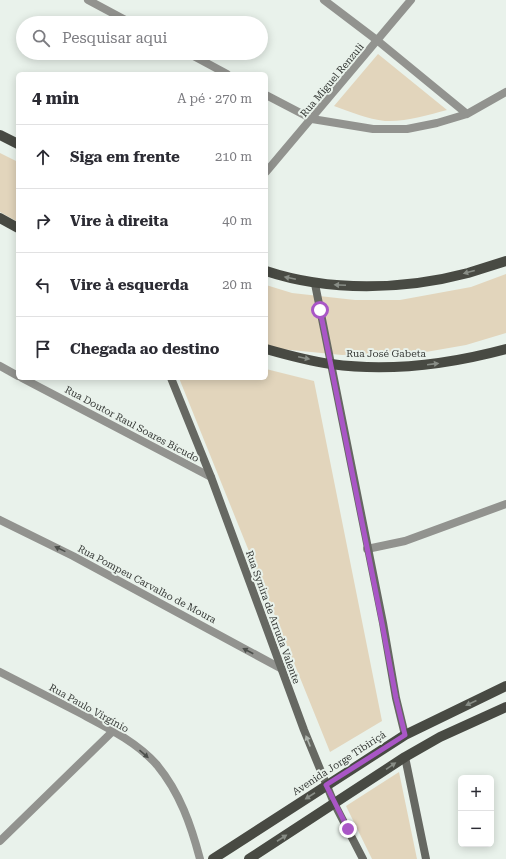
<!DOCTYPE html>
<html lang="pt">
<meta charset="utf-8">
<style>
:root{--surface:#fff;--page:#f2f2f3;--text:#2b2b33;--muted:#7c7c81;--line:#e1e1e2}
body{margin:0;font-family:"Roboto Serif",serif;background:var(--page);color:var(--text)}
.controls{position:absolute;right:12px;bottom:12px;display:grid;overflow:hidden;border-radius:6px;box-shadow:0 2px 10px #0003}
.controls button{width:36px;height:36px;display:grid;place-items:center;padding:0;border:0;border-bottom:1px solid var(--line);background:var(--surface);color:var(--text);font:20px sans-serif}
.stop{position:absolute;width:12px;height:12px;margin:-9px;border:3px solid #a956c6;border-radius:50%;background:#fff}
.stop.end{background:#a956c6;border-color:#fff;box-shadow:0 1px 4px #0008}
.list{margin:0;padding:0;list-style:none}
h2{display:flex;justify-content:space-between;align-items:center;height:52px;margin:0;padding:0 16px;font-size:17px}
h2 small{font-size:13px;font-weight:400;color:var(--muted)}
.list li{display:grid;grid-template-columns:26px 1fr auto;gap:12px;align-items:center;box-sizing:border-box;height:64px;padding:0 16px;border-top:1px solid var(--line)}
.list b{display:block;font-size:15px;white-space:nowrap}
.list em{font-size:13px;font-style:normal;color:var(--muted)}
.icon{flex:none;width:22px;height:22px;fill:none;stroke:currentColor;stroke-width:2;stroke-linecap:round;stroke-linejoin:round}
.map{position:relative;flex:none;width:506px;height:859px;overflow:hidden}
.search{position:absolute;background:var(--surface);box-shadow:0 2px 10px #0003;left:16px;top:16px;width:252px;height:44px;display:flex;align-items:center;gap:10px;box-sizing:border-box;padding:0 14px;border-radius:22px;color:var(--muted);font-size:15px}
.panel{position:absolute;background:var(--surface);box-shadow:0 2px 10px #0003;left:16px;top:72px;width:252px;height:308px;border-radius:6px}
.map>svg:first-child{display:block}
.green{fill:#e2d5bc}
.lines{fill:none;stroke-linecap:round;stroke-linejoin:round}
.street{stroke:#92938f;stroke-width:8}
.secondary{stroke:#666862;stroke-width:8}
.primary{stroke:#484a43;stroke-width:10}
.oneway{fill:#888d86}
.oneway2{fill:#4d504c}
.oneway3{fill:#aeb4ad}
.route{stroke:#a956c6;stroke-width:5}
.labels{text-anchor:middle;dominant-baseline:central;stroke-width:4;stroke-linejoin:round;paint-order:stroke}
.street-label{font-size:10px;fill:#363936;stroke:#e9f2eb}
</style>
<div class="map">
<svg width="506" height="859" viewBox="0 0 506 859">
<rect width="100%" height="100%" fill="#e9f2eb"/>
<!-- green -->
<path class="green" d="M378,54l69,56c-19,5 -41,12 -62,11 -17,-2 -35,-9 -51,-15z
M0,153l18,9v60l-18,-10z
M506,274v59l-40,12 -46,8 -78,2 -62,-6 -14,-3v-61l26,8 63,7h45l71,-13z
M266,369l48,12 68,340 -52,31 -151,-374h87z
M399,772l18,87h-45l-26,-53z"/>
<g class="lines">
<!-- street -->
<path class="street" d="M88,0l43,23
M324,0l54,41 89,73
M188,53l39,21
M266,95l46,24 61,10h34l30,-6 30,-9 39,-22
M266,172l145,-172
M0,366l18,10
M22,378l189,99
M0,520l73,36 209,113
M367,549l38,-8 101,-37
M0,672c25,13 51,26 76,39 28,15 60,30 81,54 23,28 34,60 43,94
M0,841l113,-110"/>
<!-- secondary -->
<path class="secondary" d="M315,284l68,339 13,75 9,37
M171,378l40,99 93,253 30,73 29,56
M405,757l21,102"/>
<!-- primary -->
<path class="primary" d="M0,135l18,9
M0,218l18,10
M266,271c63,21 138,19 202,2 13,-4 25,-8 38,-12
M266,349c21,6 43,12 65,15 58,8 119,0 175,-15
M213,859l192,-124 101,-49
M249,859l156,-102 35,-20 66,-30"/>
</g>
<!-- one-way arrows -->
<defs><path id="oneway-solid" d="M-6-.8H1V-3.2L6.5 0L1 3.2V.8H-6Z"/></defs>
<g class="oneway">
<use href="#oneway-solid" transform="translate(469 272) rotate(165)"/>
<use href="#oneway-solid" transform="translate(290 278) rotate(-168)"/>
<use href="#oneway-solid" transform="translate(340 285) rotate(-177)"/>
<use href="#oneway-solid" transform="translate(304 358) rotate(12)"/>
<use href="#oneway-solid" transform="translate(433 364) rotate(-7)"/>
<use href="#oneway-solid" transform="translate(471 703) rotate(155)"/>
<use href="#oneway-solid" transform="translate(391 766) rotate(-34)"/>
<use href="#oneway-solid" transform="translate(310 796) rotate(147)"/>
<use href="#oneway-solid" transform="translate(282 838) rotate(-33)"/>
</g>
<g class="oneway2">
<use href="#oneway-solid" transform="translate(60 549) rotate(-154)"/>
<use href="#oneway-solid" transform="translate(248 651) rotate(-152)"/>
<use href="#oneway-solid" transform="translate(144 754) rotate(41)"/>
</g>
<use class="oneway3" href="#oneway-solid" transform="translate(308 741) rotate(-112)"/>
<g class="lines">
<!-- route -->
<path class="route" d="M320,310l62,313 14,75 9,37 -79,50 22,44"/>
</g>
<g class="labels">
<!-- street labels -->
<g class="street-label">
<text transform="translate(332 80) rotate(-50)">Rua Miguel Renzuli</text>
<text x="386" y="353">Rua José Gabeta</text>
<text transform="translate(132 424) rotate(28)">Rua Doutor Raul Soares Bicudo</text>
<text transform="translate(147 584) rotate(28)">Rua Pompeu Carvalho de Moura</text>
<text transform="translate(273 617) rotate(70)">Rua Synira de Arruda Valente</text>
<text transform="translate(89 708) rotate(29)">Rua Paulo Virgínio</text>
<text transform="translate(339 763) rotate(-33)">Avenida Jorge Tibiriçá</text>
</g>
</g>
</svg>
<div class="controls">
<button>+</button>
<button>−</button>
</div>
<div class="stop" style="left:320px;top:310px"></div>
<div class="stop end" style="left:348px;top:829px"></div>
<div class="search"><svg class="icon" aria-label="search" viewBox="0 0 24 24"><circle cx="10" cy="10" r="6"/><path d="M15 15l6 6"/></svg>Pesquisar aqui</div>
<section class="panel">
<h2>4 min<small>A pé · 270 m</small></h2>
<ul class="list">
<li><svg class="icon" aria-label="ahead" viewBox="0 0 24 24"><path d="M12 20V5M6 11l6-6 6 6"/></svg><div><b>Siga em frente</b></div><em>210 m</em></li>
<li><svg class="icon" aria-label="right" viewBox="0 0 24 24"><path d="M7 20v-9h11M14 6l5 5-5 5"/></svg><div><b>Vire à direita</b></div><em>40 m</em></li>
<li><svg class="icon" aria-label="left" viewBox="0 0 24 24"><path d="M17 20v-9H6M10 6l-5 5 5 5"/></svg><div><b>Vire à esquerda</b></div><em>20 m</em></li>
<li><svg class="icon" aria-label="arrive" viewBox="0 0 24 24"><path d="M6 21V4h12l-3 4 3 4H6"/></svg><div><b>Chegada ao destino</b></div></li>
</ul>
</section>
</div>
